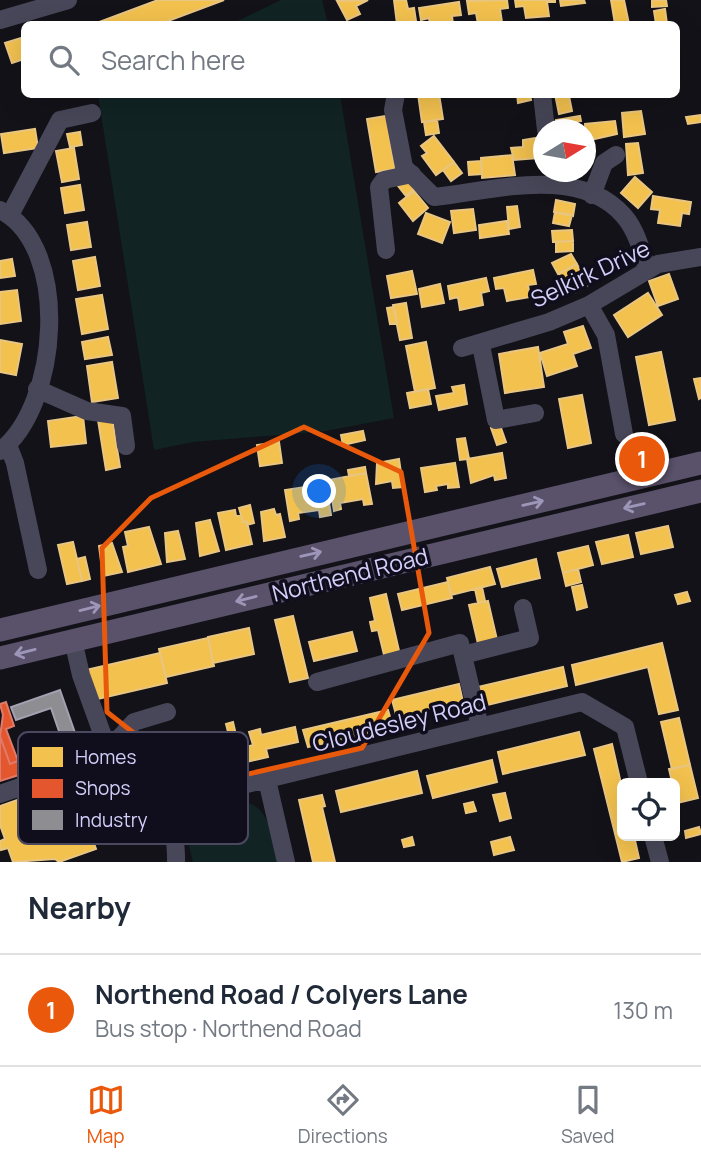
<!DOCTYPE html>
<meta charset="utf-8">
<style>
:root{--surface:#fff;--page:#f2f2f3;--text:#1f2937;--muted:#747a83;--line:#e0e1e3;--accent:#ea580c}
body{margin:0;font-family:Manrope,sans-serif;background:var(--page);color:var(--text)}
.controls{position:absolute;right:21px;bottom:21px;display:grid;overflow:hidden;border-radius:10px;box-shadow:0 7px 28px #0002}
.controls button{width:63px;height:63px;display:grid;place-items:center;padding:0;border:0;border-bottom:2px solid var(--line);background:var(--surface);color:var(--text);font:35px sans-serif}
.compass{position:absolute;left:533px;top:119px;width:63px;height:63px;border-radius:50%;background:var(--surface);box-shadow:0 7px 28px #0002;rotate:79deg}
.you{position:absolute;left:320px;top:492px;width:24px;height:24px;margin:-18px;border:5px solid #fff;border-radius:50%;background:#1a73e8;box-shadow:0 0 0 10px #1a73e833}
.badge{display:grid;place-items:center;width:46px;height:46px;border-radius:50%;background:var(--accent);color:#fff;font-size:23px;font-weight:700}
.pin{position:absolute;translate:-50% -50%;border:4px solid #fff;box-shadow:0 2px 7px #0006}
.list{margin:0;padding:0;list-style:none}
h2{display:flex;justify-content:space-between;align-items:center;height:91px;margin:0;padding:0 28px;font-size:30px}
h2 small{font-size:23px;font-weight:400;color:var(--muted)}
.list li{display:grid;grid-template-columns:46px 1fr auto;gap:21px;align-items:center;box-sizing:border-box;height:112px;padding:0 28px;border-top:2px solid var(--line)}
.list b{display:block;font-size:26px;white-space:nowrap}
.list p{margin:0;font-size:23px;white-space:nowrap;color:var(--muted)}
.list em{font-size:23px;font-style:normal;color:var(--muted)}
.icon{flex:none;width:38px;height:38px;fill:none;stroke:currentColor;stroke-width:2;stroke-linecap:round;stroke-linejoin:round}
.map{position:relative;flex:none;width:701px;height:862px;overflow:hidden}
.search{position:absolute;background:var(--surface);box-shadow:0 7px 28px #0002;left:21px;right:21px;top:21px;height:77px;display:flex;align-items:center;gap:18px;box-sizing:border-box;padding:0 24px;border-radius:10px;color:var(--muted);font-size:26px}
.sheet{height:203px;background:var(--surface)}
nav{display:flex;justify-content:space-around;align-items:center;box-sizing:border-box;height:98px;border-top:2px solid var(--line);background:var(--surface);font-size:19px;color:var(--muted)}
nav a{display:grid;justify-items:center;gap:4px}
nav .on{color:var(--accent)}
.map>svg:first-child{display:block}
.green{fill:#112323}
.homes{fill:#f2c14e;stroke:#e9c582;stroke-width:2}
.shops{fill:#e4572e;stroke:#df7b6b;stroke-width:2}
.industry{fill:#8d8d92;stroke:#a2a0b1;stroke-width:2}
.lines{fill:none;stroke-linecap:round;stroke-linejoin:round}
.minor{stroke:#484759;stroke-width:18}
.major{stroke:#5a516a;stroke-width:23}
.oneway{stroke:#9d96b9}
.marked{fill:none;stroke:#e8590c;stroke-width:5;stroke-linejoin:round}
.labels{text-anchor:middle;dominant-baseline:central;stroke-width:7;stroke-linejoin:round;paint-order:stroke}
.street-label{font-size:23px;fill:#d3cefa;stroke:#100e1c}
.key{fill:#100e1c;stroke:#4a485f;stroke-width:2}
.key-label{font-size:19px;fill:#d3cefa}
</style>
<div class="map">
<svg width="701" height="862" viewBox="0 0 701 862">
<rect width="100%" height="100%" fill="#121218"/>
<!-- green -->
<path class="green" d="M281,0h41l6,24h-97z
M98,95h242l54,323 -68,13 -133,11 -39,8z
M249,803c23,9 23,38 29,59h-85l-7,-28 8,-17z"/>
<!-- homes -->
<path class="homes" d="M158,0h66l-64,24h-66z
M368,0l-12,6 4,8 -13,6 -10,-19z
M394,0h12l2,9 6,-1 2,13 -19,3z
M507,0l1,8 -8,1 2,13 -24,2 -2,-11 -7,1 -2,-13z
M515,0h40v2h-8l2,14 -23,2 -2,-12 -8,1z
M560,0h24l1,3 -24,3z
M611,0h13l5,24h-14z
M652,0h14l1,6 -15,1z
M459,2l2,13 -9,1 1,8h-23l-1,-6 -8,2 -2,-12z
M665,9l2,15h-11l-2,-13z
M24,37v22l-12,4 -7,-20z
M418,94h21l4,25 -21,3z
M517,94h13l1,6 -13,3z
M555,94h21l-7,2 3,15 -13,3z
M641,111l4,23 -21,3 -2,-24z
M701,115v7l-13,2 -2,-7z
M386,116l9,53 -19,3 -9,-53z
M580,116l1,5 -20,4 -4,5 -1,-10z
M437,120l2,13 -13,2 -2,-13z
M615,121l2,13 -31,7 -1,-17z
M35,129l3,19 -34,5 -3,-19z
M80,132l2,13 -12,2 -3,-13z
M434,136l20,26 -18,13 -14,-19 5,-3 -6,-7z
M536,138l2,20 -24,2 -3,-12 12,-1v-7z
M638,143l5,30 -15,2 -2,-31z
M74,148l5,31 -17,3 -6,-31z
M512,155l3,20 -33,3 -1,-20z
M481,161l1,13 -13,1 -1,-13z
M454,162l8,11 -11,8 -8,-11z
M635,177l17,15 -14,16 -17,-15z
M407,179l7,10 -8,7 -8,-10z
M80,185l4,25 -19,3 -4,-25z
M414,191l14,17 -15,13 -14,-18z
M653,196l38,6 -2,12 -7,-1 -2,13 -22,-3 2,-13 -9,-1z
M556,200l19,4 -2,12 -19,-4z
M517,206l3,21 -11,2 -2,-22z
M473,209l3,21 -22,3 -3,-22z
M555,212l17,3 -3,11 -16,-3z
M426,213l24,9 -8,21 -24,-9z
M507,221l2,13 -29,4 -1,-13z
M87,222l4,25 -20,3 -4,-25z
M572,230l1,11 -20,1 -1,-11z
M573,241v10l-17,1v-10z
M571,254l6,10 -19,10 -6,-11z
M95,257l5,29 -22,4 -5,-29z
M12,259l3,17 -15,2v-17z
M577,264l4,9 -18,9 -4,-9z
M533,270l3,14 -8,1 2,12 -23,4 -3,-13 -8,1 -2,-11z
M412,271l5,23 -26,4 -4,-22z
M669,274l9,25 -20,7 -9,-25z
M581,275l6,11 -11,6 -5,-11z
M486,278l3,13 -8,2 2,12 -23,5 -2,-13 -8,2 -2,-13z
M440,284l4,19 -22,4 -3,-18z
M17,290l4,31 -21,3v-32z
M648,293l14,22 -34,22 -14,-22z
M102,295l6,34 -26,5 -6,-35z
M406,303l6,35 -12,2 -7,-35z
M394,307l3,16 -7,1 -3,-16z
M583,326l8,22 -18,6 4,12 -30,10 -7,-23 28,-9 -4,-12z
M108,337l4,18 -27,4 -3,-17z
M0,340l22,4 -6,31 -16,-3z
M426,342l9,46 -20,4 -9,-46z
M538,347l6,40 -39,6 -6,-39z
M661,352l14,68 -26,5 -13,-68z
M112,362l6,36 -26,4 -5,-36z
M701,378v20l-2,1 -5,-20z
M464,385l3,19 -28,6 -3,-14 18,-3 -2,-6z
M428,389l3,15 -21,4 -3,-15z
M582,395l9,48 -23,5 -9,-49z
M83,416l3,27 -35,4 -3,-26z
M112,417l8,50 -14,3 -8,-50z
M500,425l6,17 -9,3 -6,-17z
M363,431l2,9 -22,5 -2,-10z
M465,438l4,21 -9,1 -3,-21z
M279,442l3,21 -22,3 -3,-21z
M502,453l4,25 -11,2 -1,-5 -23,8 -4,-24z
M399,459l4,28 -10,1 -1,-7 -16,3 1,-21z
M455,463l4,24 -11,1v-4l-12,2 1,4 -12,2 -4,-24z
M365,467l1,6 -17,3 -1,-6z
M366,473l6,31 -8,1 -1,-6 -23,4 1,6 -7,2 -5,-31z
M326,484l5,31 -11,2 -1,-7 -21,3 1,6 -9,2 -5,-31z
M250,505l4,18 -7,2v-3h-4l-4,-14z
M274,509l2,6 4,-1 5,23 -21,4 -3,-29z
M235,510l1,6 5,-1 2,7h4l5,22 -26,6 -8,-37z
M210,520l9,31 -19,5 -4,-33z
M668,526l5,21 -32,7 -5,-21z
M149,527l12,37 -33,8 -5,-25 5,-1 -3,-14z
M178,531l7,28 -18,3 -2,-29z
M628,535l5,22 -31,7 -6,-22z
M73,542l9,39 -15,3 -9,-39z
M112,543l10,29 -19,4 -4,-30z
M588,546l5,19 -30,8 -5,-20z
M85,557l5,22 -8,2 -5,-22z
M536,559l4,19 -38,9 -5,-18z
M490,567l5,17 -44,11 -4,-17z
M578,569l3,13 -15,4 -3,-13z
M448,582l4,16 -50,12 -4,-16z
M582,585l5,22 -10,3 -5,-23z
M482,587l3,14 -7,2 -3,-14z
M687,592l3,9 -12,3 -3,-9z
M386,594l14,61 -15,4 -7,-29 -6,1 -2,-9 5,-1 -5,-23z
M488,601l10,43 -19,4 -10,-43z
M293,616l15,62 -18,4 -15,-62z
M249,628l5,26 -41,9 -5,-26z
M352,632l5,19 -43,10 -5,-19z
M208,638l6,28 -48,11 -7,-28z
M662,643l16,67 -19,4 -11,-47 -72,18 -4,-20z
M160,653l7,30 -74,17 -7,-30z
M563,667l4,19 -84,20 -5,-19z
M459,684l4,18 -66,16 -5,-18z
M388,710l5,17 -85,20 -5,-17z
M679,718l11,47 -18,4 -11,-47z
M233,722l3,13 -7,1 -3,-12z
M295,727l3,15 -32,7 2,8 -22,5 -3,-14 10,-3 -4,-13 11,-3 1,6z
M579,732l6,23 -82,19 -5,-22z
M612,744l10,44v48h12l5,22 -17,4 -28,-113z
M492,760l5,22 -64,16 -6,-22z
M690,765l8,33 -21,5 -8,-34z
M417,771l5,22 -81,19 -5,-21z
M505,793l6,25 -11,3 -7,-26z
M322,795l3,11 -3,1 13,55h-22l-14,-62z
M20,799l13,38 35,-12 -2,-5 17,-6 13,35 -37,13 -4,-3 -42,3 -5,-14 -7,2 -1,-3v-6l5,-2 -5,-14v-19z
M473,802l3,9 -10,2 -2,-9z
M699,827l2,7 -15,4 -1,-7z
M412,837l2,8 -10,2 -2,-7z
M510,837l4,13 -20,5 -3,-13z"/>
<!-- shops -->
<path class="shops" d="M6,702l8,24 -8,3 12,32 -8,3 -10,-28 3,-21 -3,-11z
M0,736l10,28 8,-3 4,13 -22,7z"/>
<!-- industry -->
<path class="industry" d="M60,690l27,77 -14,5 -22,-64 -35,12 -5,-13z"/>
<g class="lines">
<!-- minor -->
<path class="minor" d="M0,20l68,-20
M396,94l-3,16 11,57 30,30c58,-6 145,-33 190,19 13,15 18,36 23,54
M542,94l4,36
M592,195l12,-32 12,-8
M0,210c72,36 59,197 0,241
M10,215l50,-95 32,-7
M386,250l-7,-63 5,-7 28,-6
M589,305l17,30 18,99
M481,345l15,75 39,-7
M462,348l87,-26 40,-17 69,-41 43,-7
M37,389l50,22 35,5 4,30
M8,445l7,18 23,107
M73,640l8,35 27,75 26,-28 33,-10
M463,655l67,-17 -7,-30
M317,682l143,-39 20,84
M267,780l19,82
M0,794l40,-14
M653,836l7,26
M176,862c1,-30 -12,-50 22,-66l384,-94 43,25 14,56"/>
<!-- major -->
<path class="major" d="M0,630l701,-167
M0,658l701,-167"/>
</g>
<!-- one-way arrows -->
<defs><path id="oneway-shaft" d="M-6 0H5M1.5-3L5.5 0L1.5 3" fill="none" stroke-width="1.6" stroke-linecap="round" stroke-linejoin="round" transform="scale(1.75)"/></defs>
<g class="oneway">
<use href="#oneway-shaft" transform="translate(533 503) rotate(-13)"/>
<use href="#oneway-shaft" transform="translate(634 506) rotate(167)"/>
<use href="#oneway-shaft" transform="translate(311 554) rotate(-13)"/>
<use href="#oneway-shaft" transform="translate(246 599) rotate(166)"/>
<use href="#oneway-shaft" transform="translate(90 608) rotate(-14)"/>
<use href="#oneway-shaft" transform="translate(25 652) rotate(166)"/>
</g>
<!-- marked area -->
<path class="marked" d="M304,427l97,45 28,161 -67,115 -162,37 -93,-73 -5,-164 49,-50z"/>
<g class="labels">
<!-- street labels -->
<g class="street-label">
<text transform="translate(590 273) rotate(-25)">Selkirk Drive</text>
<text transform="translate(350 574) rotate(-14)">Northend Road</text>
<text transform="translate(399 722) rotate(-14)">Cloudesley Road</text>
</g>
</g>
<!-- legend -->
<rect x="18" y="732" width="230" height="112" rx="10" class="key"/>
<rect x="32" y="747" width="31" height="20" fill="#f2c14e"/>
<rect x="32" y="779" width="31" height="19" fill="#e4572e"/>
<rect x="32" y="810" width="31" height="20" fill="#8d8d92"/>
<g class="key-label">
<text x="75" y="764">Homes</text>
<text x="75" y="795">Shops</text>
<text x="75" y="827">Industry</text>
</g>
</svg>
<div class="controls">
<button><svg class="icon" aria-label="locate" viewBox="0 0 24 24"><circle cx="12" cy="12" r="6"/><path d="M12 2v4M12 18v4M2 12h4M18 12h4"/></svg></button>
</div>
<svg class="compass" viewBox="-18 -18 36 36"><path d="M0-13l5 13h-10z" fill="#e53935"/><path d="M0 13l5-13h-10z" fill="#747a83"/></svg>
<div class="you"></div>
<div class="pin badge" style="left:642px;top:459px">1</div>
<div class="search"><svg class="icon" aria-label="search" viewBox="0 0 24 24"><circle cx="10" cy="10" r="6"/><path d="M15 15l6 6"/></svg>Search here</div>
</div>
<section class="sheet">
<h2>Nearby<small></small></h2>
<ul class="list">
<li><span class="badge">1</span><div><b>Northend Road / Colyers Lane</b><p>Bus stop · Northend Road</p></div><em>130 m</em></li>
</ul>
</section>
<nav>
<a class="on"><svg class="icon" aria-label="map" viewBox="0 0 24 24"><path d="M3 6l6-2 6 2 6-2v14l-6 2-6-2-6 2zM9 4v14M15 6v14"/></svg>Map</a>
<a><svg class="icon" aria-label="directions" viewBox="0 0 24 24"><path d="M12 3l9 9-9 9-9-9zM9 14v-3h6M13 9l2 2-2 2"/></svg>Directions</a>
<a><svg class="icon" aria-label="saved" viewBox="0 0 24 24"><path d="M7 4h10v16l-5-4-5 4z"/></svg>Saved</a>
</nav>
